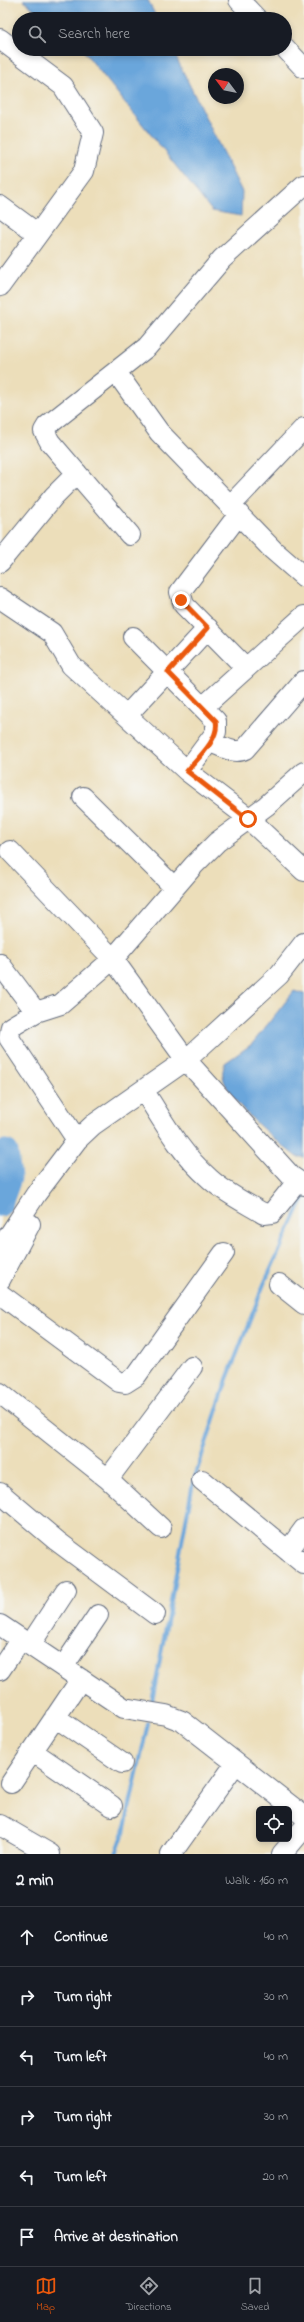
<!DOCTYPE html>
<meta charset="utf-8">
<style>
:root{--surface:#171b24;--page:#242831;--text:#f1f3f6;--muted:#9ea1a6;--line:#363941;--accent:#ea580c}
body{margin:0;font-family:"Indie Flower",sans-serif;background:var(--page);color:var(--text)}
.controls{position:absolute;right:12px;bottom:12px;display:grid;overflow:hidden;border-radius:6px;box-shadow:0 2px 6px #0003}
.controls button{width:36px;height:36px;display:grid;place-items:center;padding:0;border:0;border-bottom:1px solid var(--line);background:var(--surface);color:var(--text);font:20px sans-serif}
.compass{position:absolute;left:208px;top:68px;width:36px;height:36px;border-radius:50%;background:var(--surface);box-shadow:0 2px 6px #0003;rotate:302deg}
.stop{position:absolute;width:12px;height:12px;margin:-9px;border:3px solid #ea580c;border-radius:50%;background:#fff}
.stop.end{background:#ea580c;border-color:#fff;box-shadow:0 1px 4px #0008}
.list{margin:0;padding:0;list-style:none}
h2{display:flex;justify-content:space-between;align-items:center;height:52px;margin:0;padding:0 16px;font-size:17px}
h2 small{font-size:13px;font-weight:400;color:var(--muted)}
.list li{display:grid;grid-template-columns:26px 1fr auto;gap:12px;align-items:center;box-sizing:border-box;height:60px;padding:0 16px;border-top:1px solid var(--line)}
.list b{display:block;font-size:15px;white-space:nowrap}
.list em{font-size:13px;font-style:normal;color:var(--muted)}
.icon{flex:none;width:22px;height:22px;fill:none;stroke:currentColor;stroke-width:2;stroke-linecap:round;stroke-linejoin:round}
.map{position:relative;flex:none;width:304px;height:1854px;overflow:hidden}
.search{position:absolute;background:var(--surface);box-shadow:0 2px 6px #0003;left:12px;right:12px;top:12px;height:44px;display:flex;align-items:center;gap:10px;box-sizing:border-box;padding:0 14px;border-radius:22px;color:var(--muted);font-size:15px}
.sheet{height:412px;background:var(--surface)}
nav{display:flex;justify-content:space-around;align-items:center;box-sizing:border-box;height:56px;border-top:1px solid var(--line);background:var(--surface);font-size:11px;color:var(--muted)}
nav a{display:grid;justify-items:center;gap:2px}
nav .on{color:var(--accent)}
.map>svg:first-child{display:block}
.water{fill:#6aa6db;stroke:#426a9c}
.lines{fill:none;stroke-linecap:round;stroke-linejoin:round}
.stream{stroke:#6aa6db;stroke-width:4}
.river{stroke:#6aa6db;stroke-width:25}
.minor-casing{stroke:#646c7e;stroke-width:22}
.minor{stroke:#fff;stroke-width:20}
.route{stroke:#ea580c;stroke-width:5}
</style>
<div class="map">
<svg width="304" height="1854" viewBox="0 0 304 1854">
<rect width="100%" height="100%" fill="#f6f6f2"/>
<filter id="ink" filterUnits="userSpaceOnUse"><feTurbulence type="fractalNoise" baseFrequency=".025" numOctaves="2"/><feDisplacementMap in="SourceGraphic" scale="8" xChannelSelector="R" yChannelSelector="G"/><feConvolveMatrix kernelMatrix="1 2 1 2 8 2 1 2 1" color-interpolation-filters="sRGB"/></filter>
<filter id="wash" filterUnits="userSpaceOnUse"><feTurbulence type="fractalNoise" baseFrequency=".012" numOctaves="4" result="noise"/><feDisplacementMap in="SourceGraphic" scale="16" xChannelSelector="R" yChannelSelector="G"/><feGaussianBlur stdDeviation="0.9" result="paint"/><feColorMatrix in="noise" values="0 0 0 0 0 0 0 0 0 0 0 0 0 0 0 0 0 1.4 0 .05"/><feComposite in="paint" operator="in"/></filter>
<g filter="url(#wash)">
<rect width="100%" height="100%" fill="#ecdeba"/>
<!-- water -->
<path class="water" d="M23,0h125l9,19h-111z
M82,49h90l70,143 -1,24 -29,-5z
M294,991l10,3v163h-7c-19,-14 -73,-58 -74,-82 -1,-3 1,-8 2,-12l27,-19z"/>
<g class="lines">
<!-- stream -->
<path class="stream" d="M152,1702l41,-219 34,-104 37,-95 40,-87
M116,1854l8,-22 24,-109"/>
<!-- river -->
<path class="river" d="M0,1204l9,-26 -3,-26"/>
</g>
</g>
<g filter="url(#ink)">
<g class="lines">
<!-- minor casing -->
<g class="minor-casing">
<path id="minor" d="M239,0l18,19
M0,39l63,47 30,47 -9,38 -84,115
M285,48l19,20
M0,206l38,28
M116,372l43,60 114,118 31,27
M231,505l73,-77
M239,514l-59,78 4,13 61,62
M130,535l-80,-93 -6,-11 3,-5 100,-79 75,-88 82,-74
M0,562l54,-66 23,-23
M0,598l52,35 19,32 116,106 55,42 62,58
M133,637l83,84v11l-29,39
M203,707l101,-91
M127,715l81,-87
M210,742c12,4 24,13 35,7l59,-68
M83,797l91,90
M10,851l103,108 73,101 105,116 13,9
M0,964l36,48
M144,1091c20,32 37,63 66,88 15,14 36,24 54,35l8,-1 25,-31
M77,1140l-68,-102 2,-11 25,-15 25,-8 52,-45 81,-94 23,-23 49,-36 38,-34
M0,1249l36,-55 41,-54 16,-15 93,-65 93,-85 25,-32
M0,1280l30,-56
M279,1284l25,20
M0,1294l119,88 6,1 11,-7 88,-123
M0,1393l108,86 53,49
M108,1479l84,-112
M202,1480l102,84
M0,1493l57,48 98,73
M288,1551l16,-22
M0,1625l124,83 42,7 16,6 122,95
M30,1645l36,-55
M63,1667l35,-52
M0,1670l21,-31
M55,1717l67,46
M32,1751l80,55
M11,1783l70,-104
M0,1825l50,29
M171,1854l65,-91
M282,1854l22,-26"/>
</g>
<!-- minor -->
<use href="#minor" class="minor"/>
</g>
</g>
<g class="lines" filter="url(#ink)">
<!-- route -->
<path class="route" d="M181,600l27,28 -40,44 48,49c4,18 -18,37 -29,50l61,48"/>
</g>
</svg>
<div class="controls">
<button><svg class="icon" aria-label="locate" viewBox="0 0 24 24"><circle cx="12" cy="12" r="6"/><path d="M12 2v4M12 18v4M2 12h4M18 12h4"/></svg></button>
</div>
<svg class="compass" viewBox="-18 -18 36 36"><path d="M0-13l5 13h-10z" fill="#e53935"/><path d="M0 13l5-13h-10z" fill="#9ea1a6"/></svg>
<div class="stop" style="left:248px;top:819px"></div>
<div class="stop end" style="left:181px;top:600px"></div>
<div class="search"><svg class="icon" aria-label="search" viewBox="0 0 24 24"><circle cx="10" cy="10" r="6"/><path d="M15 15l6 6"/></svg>Search here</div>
</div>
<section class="sheet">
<h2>2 min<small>Walk · 160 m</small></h2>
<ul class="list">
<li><svg class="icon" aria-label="ahead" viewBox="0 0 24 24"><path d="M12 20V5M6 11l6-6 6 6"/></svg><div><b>Continue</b></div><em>40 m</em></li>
<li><svg class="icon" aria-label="right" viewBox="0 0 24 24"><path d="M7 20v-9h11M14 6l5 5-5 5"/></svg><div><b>Turn right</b></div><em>30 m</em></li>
<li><svg class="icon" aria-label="left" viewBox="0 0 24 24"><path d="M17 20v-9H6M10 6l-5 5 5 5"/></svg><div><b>Turn left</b></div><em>40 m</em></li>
<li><svg class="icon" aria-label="right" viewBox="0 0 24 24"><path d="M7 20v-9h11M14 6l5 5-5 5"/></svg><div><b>Turn right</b></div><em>30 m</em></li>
<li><svg class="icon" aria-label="left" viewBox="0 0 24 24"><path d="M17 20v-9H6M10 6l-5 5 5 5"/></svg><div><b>Turn left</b></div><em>20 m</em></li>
<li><svg class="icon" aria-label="arrive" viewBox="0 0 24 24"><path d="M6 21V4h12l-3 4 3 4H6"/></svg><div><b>Arrive at destination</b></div></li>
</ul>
</section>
<nav>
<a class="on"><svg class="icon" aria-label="map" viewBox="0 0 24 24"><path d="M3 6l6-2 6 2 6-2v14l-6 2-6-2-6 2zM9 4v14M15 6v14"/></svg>Map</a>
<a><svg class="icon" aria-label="directions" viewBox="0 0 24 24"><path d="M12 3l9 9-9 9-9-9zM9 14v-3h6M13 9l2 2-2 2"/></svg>Directions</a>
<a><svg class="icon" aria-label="saved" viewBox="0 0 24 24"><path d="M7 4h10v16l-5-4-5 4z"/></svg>Saved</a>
</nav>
